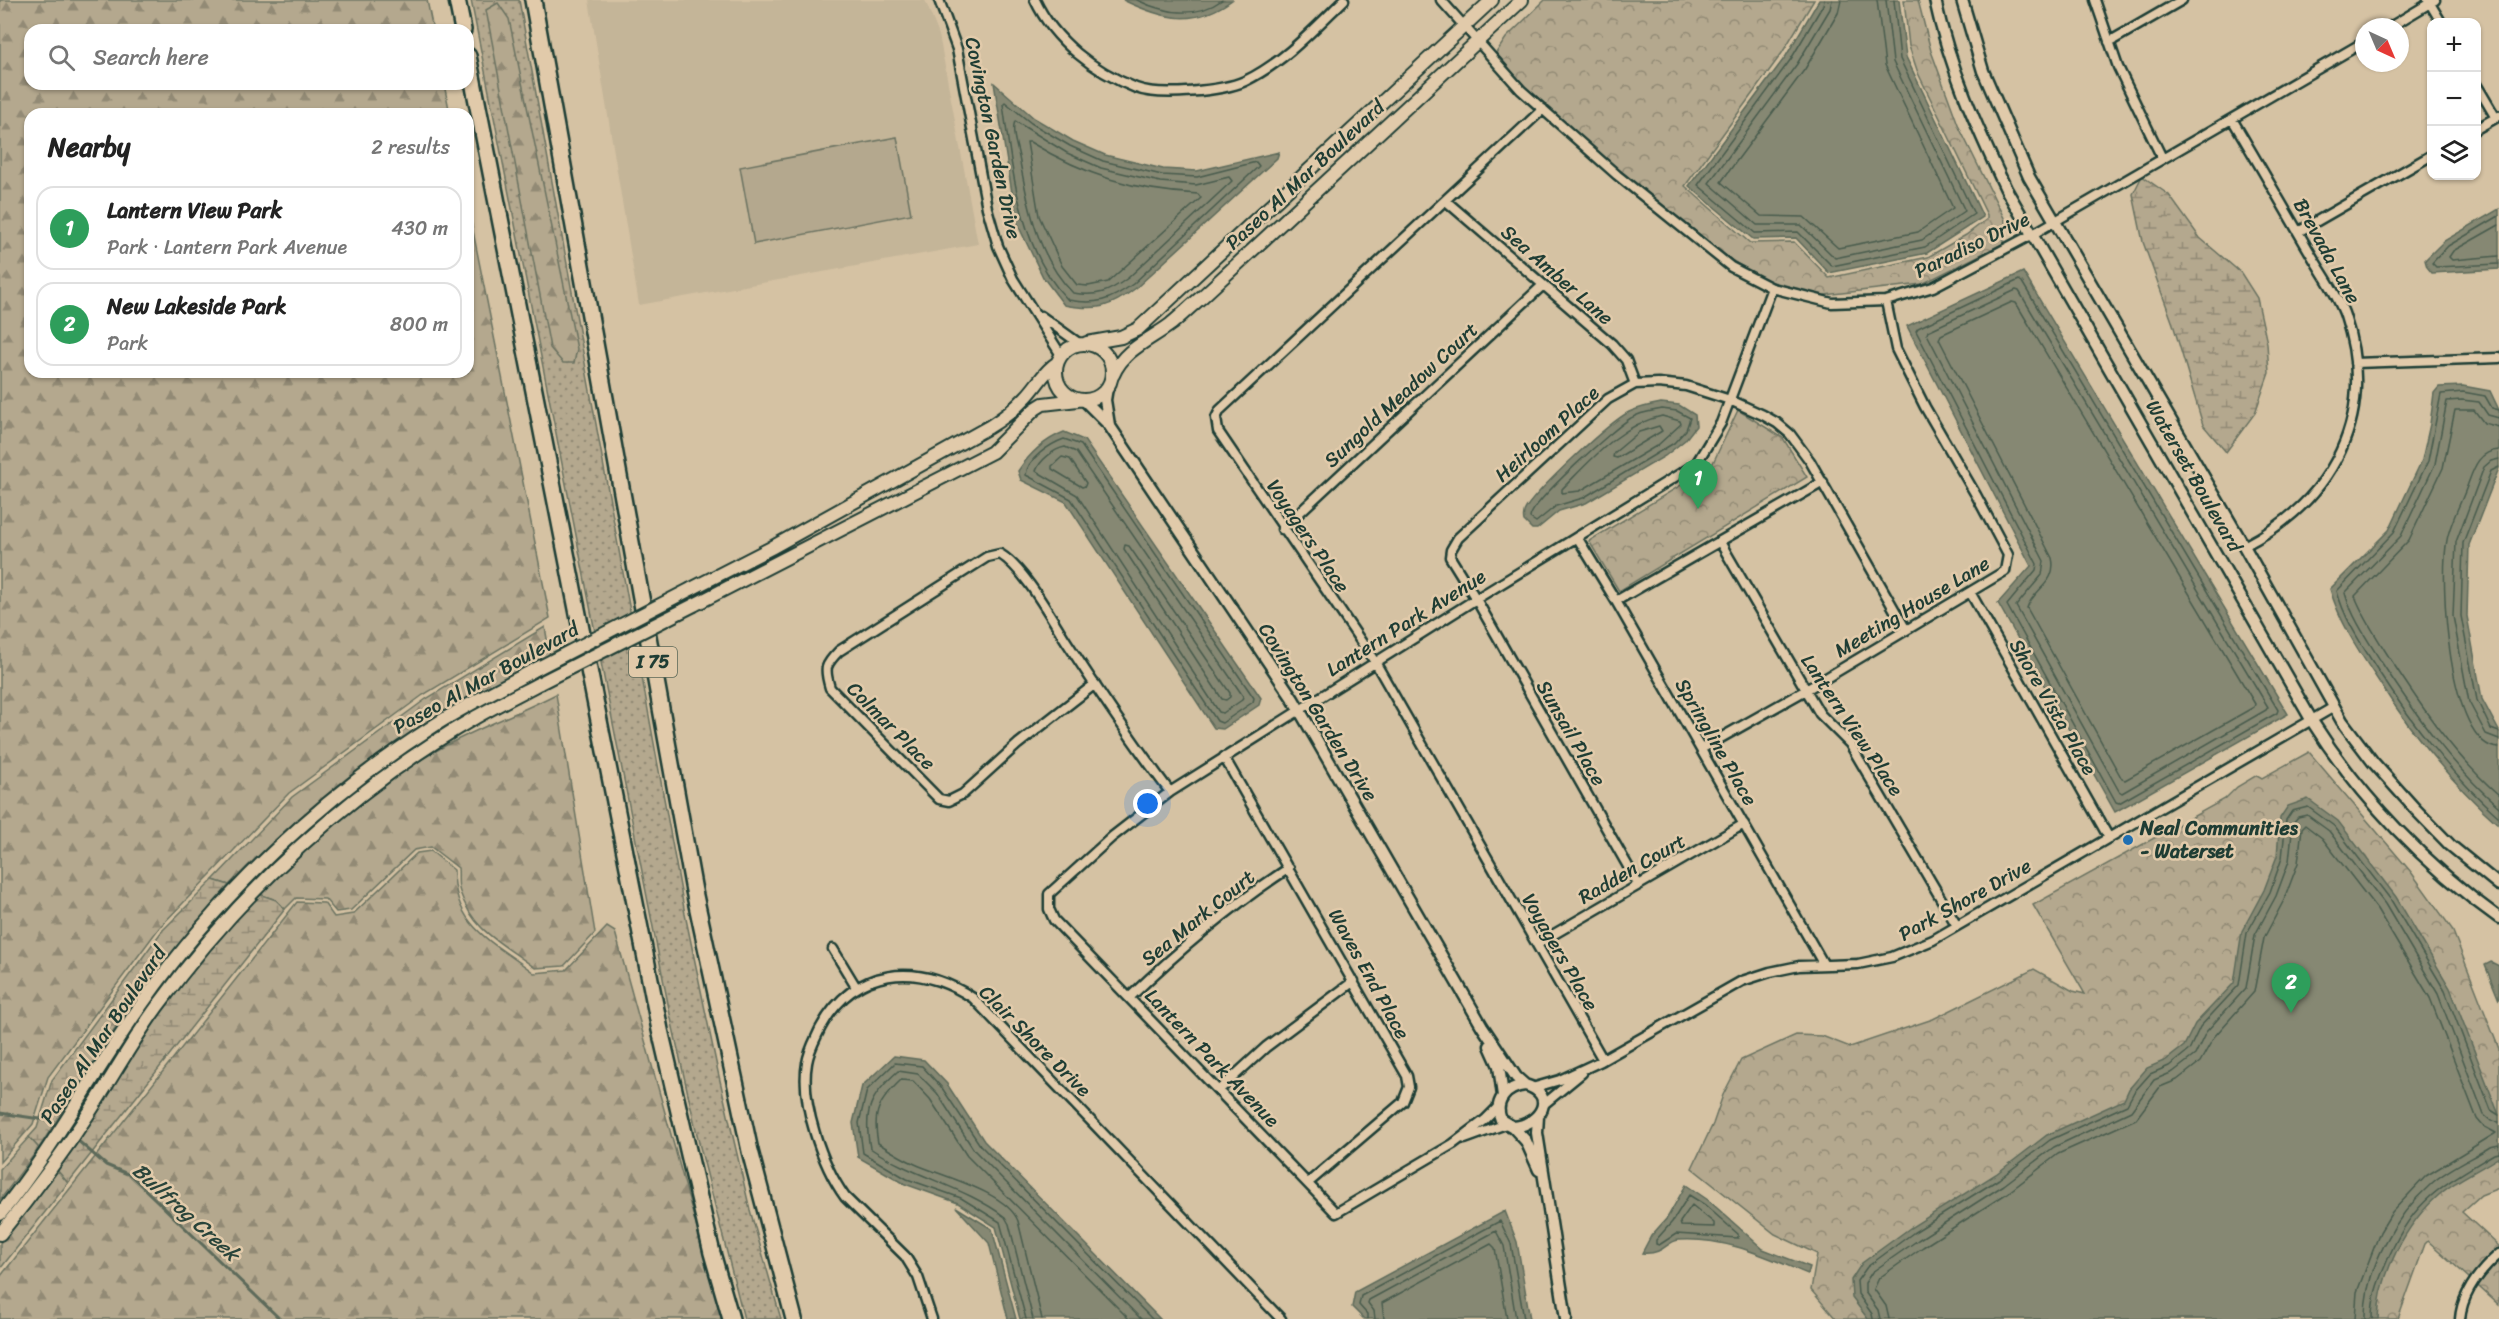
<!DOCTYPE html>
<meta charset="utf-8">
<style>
:root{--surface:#fff;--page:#f2f2f2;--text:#222;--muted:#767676;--line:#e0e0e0;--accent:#d93025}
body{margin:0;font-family:Sriracha,sans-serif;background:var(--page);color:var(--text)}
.controls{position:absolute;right:18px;top:18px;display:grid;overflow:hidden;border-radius:12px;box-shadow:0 2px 4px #0004}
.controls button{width:54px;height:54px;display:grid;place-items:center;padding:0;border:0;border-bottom:2px solid var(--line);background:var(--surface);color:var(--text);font:30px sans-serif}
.compass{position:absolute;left:2355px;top:18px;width:54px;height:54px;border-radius:50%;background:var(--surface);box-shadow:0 2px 4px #0004;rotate:136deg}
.you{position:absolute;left:1148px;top:804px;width:21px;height:21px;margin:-15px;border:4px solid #fff;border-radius:50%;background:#1a73e8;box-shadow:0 0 0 9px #1a73e833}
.badge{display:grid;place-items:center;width:39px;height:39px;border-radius:50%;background:var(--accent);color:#fff;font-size:20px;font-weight:700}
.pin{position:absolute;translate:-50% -50px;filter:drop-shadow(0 2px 3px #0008)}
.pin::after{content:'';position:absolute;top:32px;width:21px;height:18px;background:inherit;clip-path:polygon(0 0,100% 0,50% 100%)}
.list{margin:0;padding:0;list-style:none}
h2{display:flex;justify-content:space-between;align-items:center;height:78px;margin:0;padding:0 24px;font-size:26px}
h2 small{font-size:20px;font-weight:400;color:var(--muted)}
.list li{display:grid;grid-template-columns:39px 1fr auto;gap:18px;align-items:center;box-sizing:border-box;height:84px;margin:0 12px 12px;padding:0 12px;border:2px solid var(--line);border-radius:18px}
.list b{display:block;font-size:22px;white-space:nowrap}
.list p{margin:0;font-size:20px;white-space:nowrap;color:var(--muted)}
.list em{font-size:20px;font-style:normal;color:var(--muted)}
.icon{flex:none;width:33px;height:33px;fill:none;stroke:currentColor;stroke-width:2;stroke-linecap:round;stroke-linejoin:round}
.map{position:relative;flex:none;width:2499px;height:1319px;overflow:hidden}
.search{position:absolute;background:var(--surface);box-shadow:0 2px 4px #0004;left:24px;top:24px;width:450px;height:66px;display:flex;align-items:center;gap:15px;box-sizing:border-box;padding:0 21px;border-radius:18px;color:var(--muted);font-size:22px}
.panel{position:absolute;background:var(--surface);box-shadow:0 2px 4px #0004;left:24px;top:108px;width:450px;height:270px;border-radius:18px}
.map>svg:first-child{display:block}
.built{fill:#c4b598}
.grass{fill:url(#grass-dots);stroke:#6a7261;stroke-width:1.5}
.forest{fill:url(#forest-firs);stroke:#6a7261;stroke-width:1.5}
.wetland{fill:url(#wetland-marsh);stroke:#6a7261;stroke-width:1.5}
.park{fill:url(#park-crowns);stroke:#6a7261;stroke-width:1.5}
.pitch{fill:#b4a88e;stroke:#6a7261;stroke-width:1.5}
.water{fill:#868873;stroke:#5d6a5a;stroke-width:1.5}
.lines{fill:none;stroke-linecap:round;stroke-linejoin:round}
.shore{stroke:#485b4d;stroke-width:1.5}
.stream{stroke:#5d6a5a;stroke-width:3}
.minor-casing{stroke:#1f3d34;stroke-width:13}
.tertiary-casing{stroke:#1f3d34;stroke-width:15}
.secondary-casing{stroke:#1f3d34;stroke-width:16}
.motorway-casing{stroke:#1f3d34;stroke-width:20}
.minor{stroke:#e1caaa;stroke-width:8}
.tertiary{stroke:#e1caaa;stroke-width:10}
.secondary{stroke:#e1caaa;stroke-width:12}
.motorway{stroke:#e1caaa;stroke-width:15}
.secondary-bridge-casing{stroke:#1f3d34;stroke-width:16;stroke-linecap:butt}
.secondary-bridge{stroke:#e1caaa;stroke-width:12}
.poi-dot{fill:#1f6fb2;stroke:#e1caaa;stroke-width:2}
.labels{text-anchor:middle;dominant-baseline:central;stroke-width:5;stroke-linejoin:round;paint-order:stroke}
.shield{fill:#e1caaa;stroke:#596757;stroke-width:1.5}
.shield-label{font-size:18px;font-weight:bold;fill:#1f3d34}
.street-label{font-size:20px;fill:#1f3d34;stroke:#e1caaa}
.poi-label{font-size:20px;font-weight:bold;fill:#1f3d34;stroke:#e1caaa;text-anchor:start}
.water-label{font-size:21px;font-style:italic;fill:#29443a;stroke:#e1caaa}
</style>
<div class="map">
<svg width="2499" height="1319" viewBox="0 0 2499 1319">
<defs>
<pattern id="grass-dots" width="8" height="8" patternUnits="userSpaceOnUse" patternTransform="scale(1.5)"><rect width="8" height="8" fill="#b4a88e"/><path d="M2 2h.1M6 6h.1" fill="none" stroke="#928a75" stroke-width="1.8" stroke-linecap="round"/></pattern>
<pattern id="forest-firs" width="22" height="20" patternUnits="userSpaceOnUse" patternTransform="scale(1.5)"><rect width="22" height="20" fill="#b4a88e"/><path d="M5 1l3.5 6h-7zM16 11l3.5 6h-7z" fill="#928a75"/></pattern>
<pattern id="wetland-marsh" width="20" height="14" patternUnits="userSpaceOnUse" patternTransform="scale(1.5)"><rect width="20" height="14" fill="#b4a88e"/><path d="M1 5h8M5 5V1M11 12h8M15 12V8" fill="none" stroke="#928a75"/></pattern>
<pattern id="park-crowns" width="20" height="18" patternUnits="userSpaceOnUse" patternTransform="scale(1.5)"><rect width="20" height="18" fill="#b4a88e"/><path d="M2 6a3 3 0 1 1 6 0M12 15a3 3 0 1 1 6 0" fill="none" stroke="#928a75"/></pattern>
</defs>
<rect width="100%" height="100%" fill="#d5c2a3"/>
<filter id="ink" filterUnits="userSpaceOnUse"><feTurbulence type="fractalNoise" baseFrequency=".0167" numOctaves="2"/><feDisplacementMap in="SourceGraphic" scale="12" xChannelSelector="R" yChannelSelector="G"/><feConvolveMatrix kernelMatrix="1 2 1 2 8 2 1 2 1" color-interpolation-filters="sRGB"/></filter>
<g filter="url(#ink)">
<!-- built -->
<path class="built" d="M589,0h336l14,35 39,209 -339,61z"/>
<!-- grass -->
<path class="grass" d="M471,0h48l166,914 33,158 32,138 31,109h-37l-45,-176 -29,-129z"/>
<!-- forest -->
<path class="forest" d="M0,0h427l6,30h-403v54h414l6,30h-420v258h438v-166l82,412 -127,77 -134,98 -130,135 -111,149 -15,47 -33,38z
M498,3l11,16 68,330 -3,14h-11l-13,-15 -64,-338z
M545,627l5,29c-51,27 -103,53 -151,85 -63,41 -118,91 -170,144l-16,-5 79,-83 134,-98z
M556,694l39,239 -31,33 -29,2c-32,-25 -61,-35 -75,-76 -3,-7 -1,-16 -2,-24l-27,-21 -17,3 -63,60 -15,2 -11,-13 -29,-1 -11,11 -9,-9 -17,-6c56,-53 113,-108 182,-146 37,-20 76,-34 115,-54z
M431,851l23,19c0,58 40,72 80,103l32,-3 41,-43 8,5 107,387h-722v-42l297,-375 27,1 10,14 19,-3 64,-61z
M29,1137l10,11 -39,52v-31z
M57,1170l11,13 -68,86v-26z"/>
<!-- wetland -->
<path class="wetland" d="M2142,176l27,19 31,43 41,35 16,25 10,45 2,30 -14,40 -29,39 -23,-27 -30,-101 -30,-82 -10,-48z
M213,880l16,5 -93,110 -97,153 -10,-11 8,-9 15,-48 110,-149z
M259,894l17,6 9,9 -217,274 -11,-13 100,-156 34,-46z"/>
<!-- park -->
<path class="park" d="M1545,0h269l-32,53 -97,133 65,57 44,-1 35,36 99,-21 38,-22 21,-16v-4l-69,-142 -9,-27 -5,-46h14l13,51 28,76 46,93 -1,23 -82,41 -98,11 -55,-14 -35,-19 -114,-91 -95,-84 -29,-34 10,-15z
M1738,410l45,28 24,39 -188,114 -30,-50 122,-74z
M2309,752l102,120 41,57 47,120v139l-18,7 -19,17 37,34v59l-71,-64 -3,3 -27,75h-562l-25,-29 6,-36 -42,-20 -83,-66 21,-44 10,-29 18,-35 55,-25 26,1 28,11 83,-28 101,-50 39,22 12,3 -52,-89 192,-106 12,-12 20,-12 5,3z"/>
<!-- pitch -->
<path class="pitch" d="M897,137l14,77 -157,30 -14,-77z"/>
<!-- water -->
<path class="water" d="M1123,0h109c-38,28 -69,19 -109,0z
M1819,0h80l7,57 77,160 -56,36 -98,20 -33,-35 -43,1 -64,-53 97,-130z
M994,83l40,35 39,23 32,14 58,14 34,2 82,-19 -2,6 -141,130c-26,20 -39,23 -72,17l-21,-28 -26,-54z
M2499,209v60l-67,4 -5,-6 -2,-7 19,-19z
M2023,272l265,442 -173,98 -117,-209 33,-37 -124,-240z
M2463,386l27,5 9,19v58l-30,77 -2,71 15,83 17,32v94c-50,-44 -90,-95 -125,-151 -18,-27 -35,-54 -44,-85l59,-59 33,-70 8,-36 4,-31 5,-6z
M1661,403l18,2 16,10 1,11 -11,14 -20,16 -79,47 -27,8 -22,18h-5l-8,-8c-1,-5 -1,-9 2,-13 14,-21 82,-85 103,-96 11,-5 21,-7 32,-9z
M1064,432l20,8 177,258 -2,7 -36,24 -9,-1 -148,-226 -45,-22 -3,-9c12,-18 26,-31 46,-39z
M2308,799l30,22 58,76 54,91 49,127v42c-19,13 -42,22 -59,37 -34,29 -61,81 -62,125h-510l-16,-21 -1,-18 11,-17 48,-35 86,-54 51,-39 77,-35 5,-11 18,-21 19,-8 18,-14 11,-22 39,-41 8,-52 22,-41 13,-34 3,-38 8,-12z
M2491,962l8,4v34l-14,-35z
M894,1056l30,4 23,24 37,57 176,178h-140l-24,-92 -38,-24 -53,-19 -47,-27 -5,-34 9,-37z
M1686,1185l22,15 55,49 47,18 -2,7c-42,-17 -82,-37 -129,-34 -13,1 -14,15 -37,13l9,-17 16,-18z
M956,1207l36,22 24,90h-8l-19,-76z
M1505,1211l12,31 13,77h-166l-12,-12 3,-15z"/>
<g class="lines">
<!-- shore -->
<path class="shore" d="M1137,0c27,13 59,19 85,0
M1824,0l-1,5 -32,54 -93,126 57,48 43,-1 34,34 93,-19 49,-33 -74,-155 -6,-59
M1832,0l-2,9 -33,55 -88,119 48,42h44l34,33 87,-18 43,-29 -72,-149 -7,-62
M1841,0l-3,13 -33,56 -84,113 40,34 43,1 34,31 80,-16 35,-24 -68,-143 -8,-65
M1005,102l26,21 39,23 33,15 59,14 35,2 59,-15 3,4 -126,118c-23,17 -37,21 -65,16 -48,-48 -56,-131 -65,-196z
M1015,121l52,32 34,15 59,14 36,3 33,-8 3,4 -104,97c-19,14 -31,19 -55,15 -36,-36 -45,-88 -54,-136 -2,-10 -8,-26 -4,-36z
M1027,142h3c55,33 104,49 168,52l3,4 -93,84 -20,4 -11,-1 -15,-19 -23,-50z
M2499,216l-51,30 -16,17 4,4 63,-3
M2499,225l-46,26 -4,6 3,3 47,-4
M2019,280l3,2 256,428 -1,3 -158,90 -3,-1 -109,-197 29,-35 1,-6 -121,-233 2,-3z
M2016,290l3,1 249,416 -2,3 -144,83 -3,-2 -103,-185 26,-31 2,-14 -117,-227 1,-3z
M2012,302l4,1 239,401 -1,3 -129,73 -3,-1 -95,-171c6,-19 31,-25 25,-50l-113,-219 2,-4z
M1662,409l15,2 13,7 -4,12 -12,13 -91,55 -27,8 -20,16 -6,-4c0,-15 84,-90 101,-100 9,-6 20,-7 31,-9z
M2499,410l-7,-2 -7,-12 -22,-4 -22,2 -13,67 -34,71 -57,59c7,28 25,54 40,78 35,54 73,105 122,148
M1662,416l18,5 1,3 -23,21 -78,46 -18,2v-4c28,-28 59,-65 100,-73z
M2499,418l-11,-3 -9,-13 -17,-2 -15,1 -12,63 -34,72 -56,57c7,25 24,49 37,70 34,52 70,103 117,144
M1659,426l3,5 -45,27 -4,-1 1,-4 25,-21z
M2499,427l-15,-4 -10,-13h-19l-12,58 -34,72 -54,56c8,21 22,42 34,61 32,49 65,99 110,138
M1064,439l17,6 173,253 -1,4 -31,21 -5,-2 -146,-222 -45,-24c1,-16 24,-31 38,-36z
M1065,447l11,5 167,244 -1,4 -19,13 -4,-1 -142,-217 -41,-24c4,-11 18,-22 29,-24z
M2499,450c-22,1 -26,21 -33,39 -6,16 -16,34 -19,51 -8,38 1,207 52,208
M1062,457l8,2 16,24 -1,3 -3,1 -30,-18v-3z
M2499,459l-8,2 -7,6 -28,75 -3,74 16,86 17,32 13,5
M2499,467l-8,4 -28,72 -2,73 16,84 14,29 8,3
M1125,545l4,1 101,147v4l-4,3 -4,-1 -98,-150z
M1689,1195l16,10 33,29v4l-62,-4 -17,11 -3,-1v-4l16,-18z
M1692,1205l22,18v4l-33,-1 -1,-4z
M1026,1319l-26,-97 -39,-24 -54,-19 -44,-26 -4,-30 8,-33 28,-27 27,3 20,22 38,57 172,174
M1033,1319l-24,-95 -4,-7c-41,-31 -92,-40 -135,-69 -7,-38 0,-52 28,-77l20,3 19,19 37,57 167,169
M1042,1319l-24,-98c-11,-29 -77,-45 -103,-57 -13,-6 -26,-14 -37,-21 -6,-31 1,-42 23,-63l12,1 17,18 37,57 162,163
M1367,1319v-5l-8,-9 2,-9 139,-75 11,23 13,75
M1375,1319l-1,-8 -6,-8 1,-3 127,-69 8,15 12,73
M1384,1319l-2,-16 109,-59 4,4 12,71
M1873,1319l-1,-5 -14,-20 -1,-13 10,-14 46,-34 86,-54 51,-39 77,-35 7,-13 16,-18 19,-8 20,-16 11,-23 39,-42 8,-52 23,-41 12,-34 4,-38 6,-9 16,-4 26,19 57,74 54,91 46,119 8,5
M1880,1319l-2,-9 -13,-18v-9l7,-11 46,-32 86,-55 50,-38 77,-36 23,-31 19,-8 22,-17 11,-23 40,-44 9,-53 21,-39 13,-35 4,-38 5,-6 9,-2 22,16 56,73 53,90 46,121 7,6 8,1
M1889,1319l-3,-13 -12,-17 5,-11 44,-31 86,-55 49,-38 78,-35 24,-32 17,-7 23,-18 14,-25 40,-45 10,-54 20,-38 14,-37 4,-35 3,-3 17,13 55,71 53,89 47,121 6,7 13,7 -70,43 -34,36 -12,20 -23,60 -2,27
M2365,1319c-1,-49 30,-103 66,-135 16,-15 40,-25 59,-37l9,-2
M2372,1319c0,-20 5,-35 13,-53 25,-64 53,-78 109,-112l5,-1"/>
<!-- stream -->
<path class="stream" d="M0,1113l47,7 12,7
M76,1139l30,26 24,10 150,144"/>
<!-- minor casing -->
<g class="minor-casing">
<path id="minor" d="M939,0l18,49 30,159 11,38 15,33 48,76
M1035,0c19,41 60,72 101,88 23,9 87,3 109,-7 38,-18 69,-52 99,-81
M1441,0l80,90 96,85 114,92 41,21 60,15 54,-2 47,-14 100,-53 331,-192
M2095,0l23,67 44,91
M2428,0l13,22
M2390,27l45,-27
M2109,42l73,-42
M2476,84l20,34
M1543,109l-323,301 -4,8 2,13 157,231 228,398
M2232,119c27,45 53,91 80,137 11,19 26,39 33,60 33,99 -11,184 -101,230
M2476,129l23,-13
M1446,201l166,143 14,16 9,24
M2298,232l134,-77
M1041,316l39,28
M2355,363l144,-5
M1282,529l261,-244
M1577,537l39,64 208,364
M1720,542l100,172 30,30 107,182
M1970,592l139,246
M1616,601l207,-119
M1095,684l-77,60 -55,50 -14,7 -10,-2 -109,-111c-6,-20 -5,-23 9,-37l148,-94 13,-3c25,15 51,64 68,90 33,51 66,100 102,148
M1701,749l105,-59 199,-119 3,-16 -32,-60 -51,-88 -29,-58 -10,-48
M1224,757l183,319 2,11 -6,15 -95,81
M1638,884l-162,-285 -26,-42 1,-7 7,-12 150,-139 27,-15 23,-1 28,3 44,14 33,15 14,8 13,11 20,27 96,169
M1537,944l207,-120
M833,949l23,38
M1130,997c50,-48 102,-92 159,-129
M1532,1088l28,-8 41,-19 141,-80 28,-9 29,-6 59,-2 34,-7 41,-17 401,-233
M1219,1090l47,-43 88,-66
M1543,1105l39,-32
M1498,1107l-13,13 -32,24 -117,69 -282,-293 -5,-11v-15l63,-57 58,-45 306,-193 220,-135 25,-41 51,-135
M1465,1139l41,-15
M932,1319l-14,-42 -13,-21 -60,-59c-23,-32 -45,-95 -38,-134 2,-13 8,-23 13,-34 34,-63 97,-67 153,-31l308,321
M2460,1319c2,-26 20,-48 39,-65"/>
</g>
<!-- tertiary casing -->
<g class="tertiary-casing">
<path id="tertiary" d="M1935,0c14,66 42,128 71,189l306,532c48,76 114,145 187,197
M1962,0l21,71 46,106 215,369 98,175 31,41 43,48 34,35 49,40
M1107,388l-2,12 4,25
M1084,400l25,25 184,274 189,327 34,51 9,8
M1490,1046l9,20 4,30
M1525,1085c33,9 16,40 -12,42l-12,-7c-8,-19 6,-33 24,-35z
M1538,1116l-1,17 29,186
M1513,1127l13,14 13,29"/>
</g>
<!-- secondary casing -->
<g class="secondary-casing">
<path id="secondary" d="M1087,343l34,-6 17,-8 354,-329
M1056 372a28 28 0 1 1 56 0a28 28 0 1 1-56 0Z
M1113,375c11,-26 37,-35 58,-51 11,-9 21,-19 32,-28l319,-296
M691,589l80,-41 218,-121c13,-8 26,-18 37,-30 11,-11 18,-26 31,-34
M694,605l298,-153 43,-43 8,-5 35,-4
M0,1214c54,-66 93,-141 142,-210 78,-111 179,-206 293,-279 33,-21 69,-39 103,-57
M0,1234c32,-39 63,-81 91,-124 22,-34 42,-70 66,-103 84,-116 194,-218 319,-290 21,-12 43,-23 64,-34"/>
</g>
<!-- motorway casing -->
<g class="motorway-casing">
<path id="motorway" d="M457,0l6,30
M533,0l161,891 56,260 44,168
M468,56l192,974 52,223 19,66"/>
</g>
<!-- minor -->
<use href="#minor" class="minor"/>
<!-- tertiary -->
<use href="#tertiary" class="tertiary"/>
<!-- secondary -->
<use href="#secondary" class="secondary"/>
<!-- motorway -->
<use href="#motorway" class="motorway"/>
<!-- secondary-bridge casing -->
<g class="secondary-bridge-casing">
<path id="secondary-bridge" d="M538,668l153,-79
M540,683l154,-78"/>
</g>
<!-- secondary-bridge -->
<use href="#secondary-bridge" class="secondary-bridge"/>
</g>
</g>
<!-- markers -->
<circle class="poi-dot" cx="2128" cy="840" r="6"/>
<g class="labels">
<!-- shield labels -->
<rect class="shield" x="629" y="647" width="48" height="30" rx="4.5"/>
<g class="shield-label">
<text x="653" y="662">I 75</text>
</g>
<!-- street labels -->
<g class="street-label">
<text transform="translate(993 138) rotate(78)">Covington Garden Drive</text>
<text transform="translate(1305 175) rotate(-43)">Paseo Al Mar Boulevard</text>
<text transform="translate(1972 245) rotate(-26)">Paradiso Drive</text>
<text transform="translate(2327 251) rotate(61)">Brevada Lane</text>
<text transform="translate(1557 275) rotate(41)">Sea Amber Lane</text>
<text transform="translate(1401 395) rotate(-43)">Sungold Meadow Court</text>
<text transform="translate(1547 434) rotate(-42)">Heirloom Place</text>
<text transform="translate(2194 476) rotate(60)">Waterset Boulevard</text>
<text transform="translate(1308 536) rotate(56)">Voyagers Place</text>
<text transform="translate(1912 607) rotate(-31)">Meeting House Lane</text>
<text transform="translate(1406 623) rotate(-32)">Lantern Park Avenue</text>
<text transform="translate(486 678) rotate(-29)">Paseo Al Mar Boulevard</text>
<text transform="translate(2053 707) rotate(60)">Shore Vista Place</text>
<text transform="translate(1318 712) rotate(58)">Covington Garden Drive</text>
<text transform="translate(1852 725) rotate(56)">Lantern View Place</text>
<text transform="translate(891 726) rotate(45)">Colmar Place</text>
<text transform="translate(1571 733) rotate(60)">Sunsail Place</text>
<text transform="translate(1716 742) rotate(60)">Springline Place</text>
<text transform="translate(1632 869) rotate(-30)">Radden Court</text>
<text transform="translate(1965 900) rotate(-29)">Park Shore Drive</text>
<text transform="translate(1198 918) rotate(-39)">Sea Mark Court</text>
<text transform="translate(1560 952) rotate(60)">Voyagers Place</text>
<text transform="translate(1369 974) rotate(61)">Waves End Place</text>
<text transform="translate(103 1035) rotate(-56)">Paseo Al Mar Boulevard</text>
<text transform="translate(1035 1041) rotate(45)">Clair Shore Drive</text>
<text transform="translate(1212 1058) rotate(46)">Lantern Park Avenue</text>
</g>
<!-- poi labels -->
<g class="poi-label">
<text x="2140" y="828">Neal Communities<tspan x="2140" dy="23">- Waterset</tspan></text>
</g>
<!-- water labels -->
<g class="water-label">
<text transform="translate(186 1212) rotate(42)">Bullfrog Creek</text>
</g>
</g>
</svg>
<div class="controls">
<button>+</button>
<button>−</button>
<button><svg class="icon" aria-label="layers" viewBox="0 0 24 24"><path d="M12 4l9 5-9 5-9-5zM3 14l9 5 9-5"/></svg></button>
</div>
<svg class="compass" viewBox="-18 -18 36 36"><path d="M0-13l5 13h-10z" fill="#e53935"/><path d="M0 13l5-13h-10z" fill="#767676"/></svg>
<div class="you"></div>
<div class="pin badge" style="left:1698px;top:509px;background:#2e9e5b">1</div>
<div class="pin badge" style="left:2291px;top:1013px;background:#2e9e5b">2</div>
<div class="search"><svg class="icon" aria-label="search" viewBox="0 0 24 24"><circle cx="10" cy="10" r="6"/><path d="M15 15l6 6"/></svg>Search here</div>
<section class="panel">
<h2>Nearby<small>2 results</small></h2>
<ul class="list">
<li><span class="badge" style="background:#2e9e5b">1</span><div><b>Lantern View Park</b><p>Park · Lantern Park Avenue</p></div><em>430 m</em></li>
<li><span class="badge" style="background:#2e9e5b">2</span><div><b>New Lakeside Park</b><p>Park</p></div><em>800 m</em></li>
</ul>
</section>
</div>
